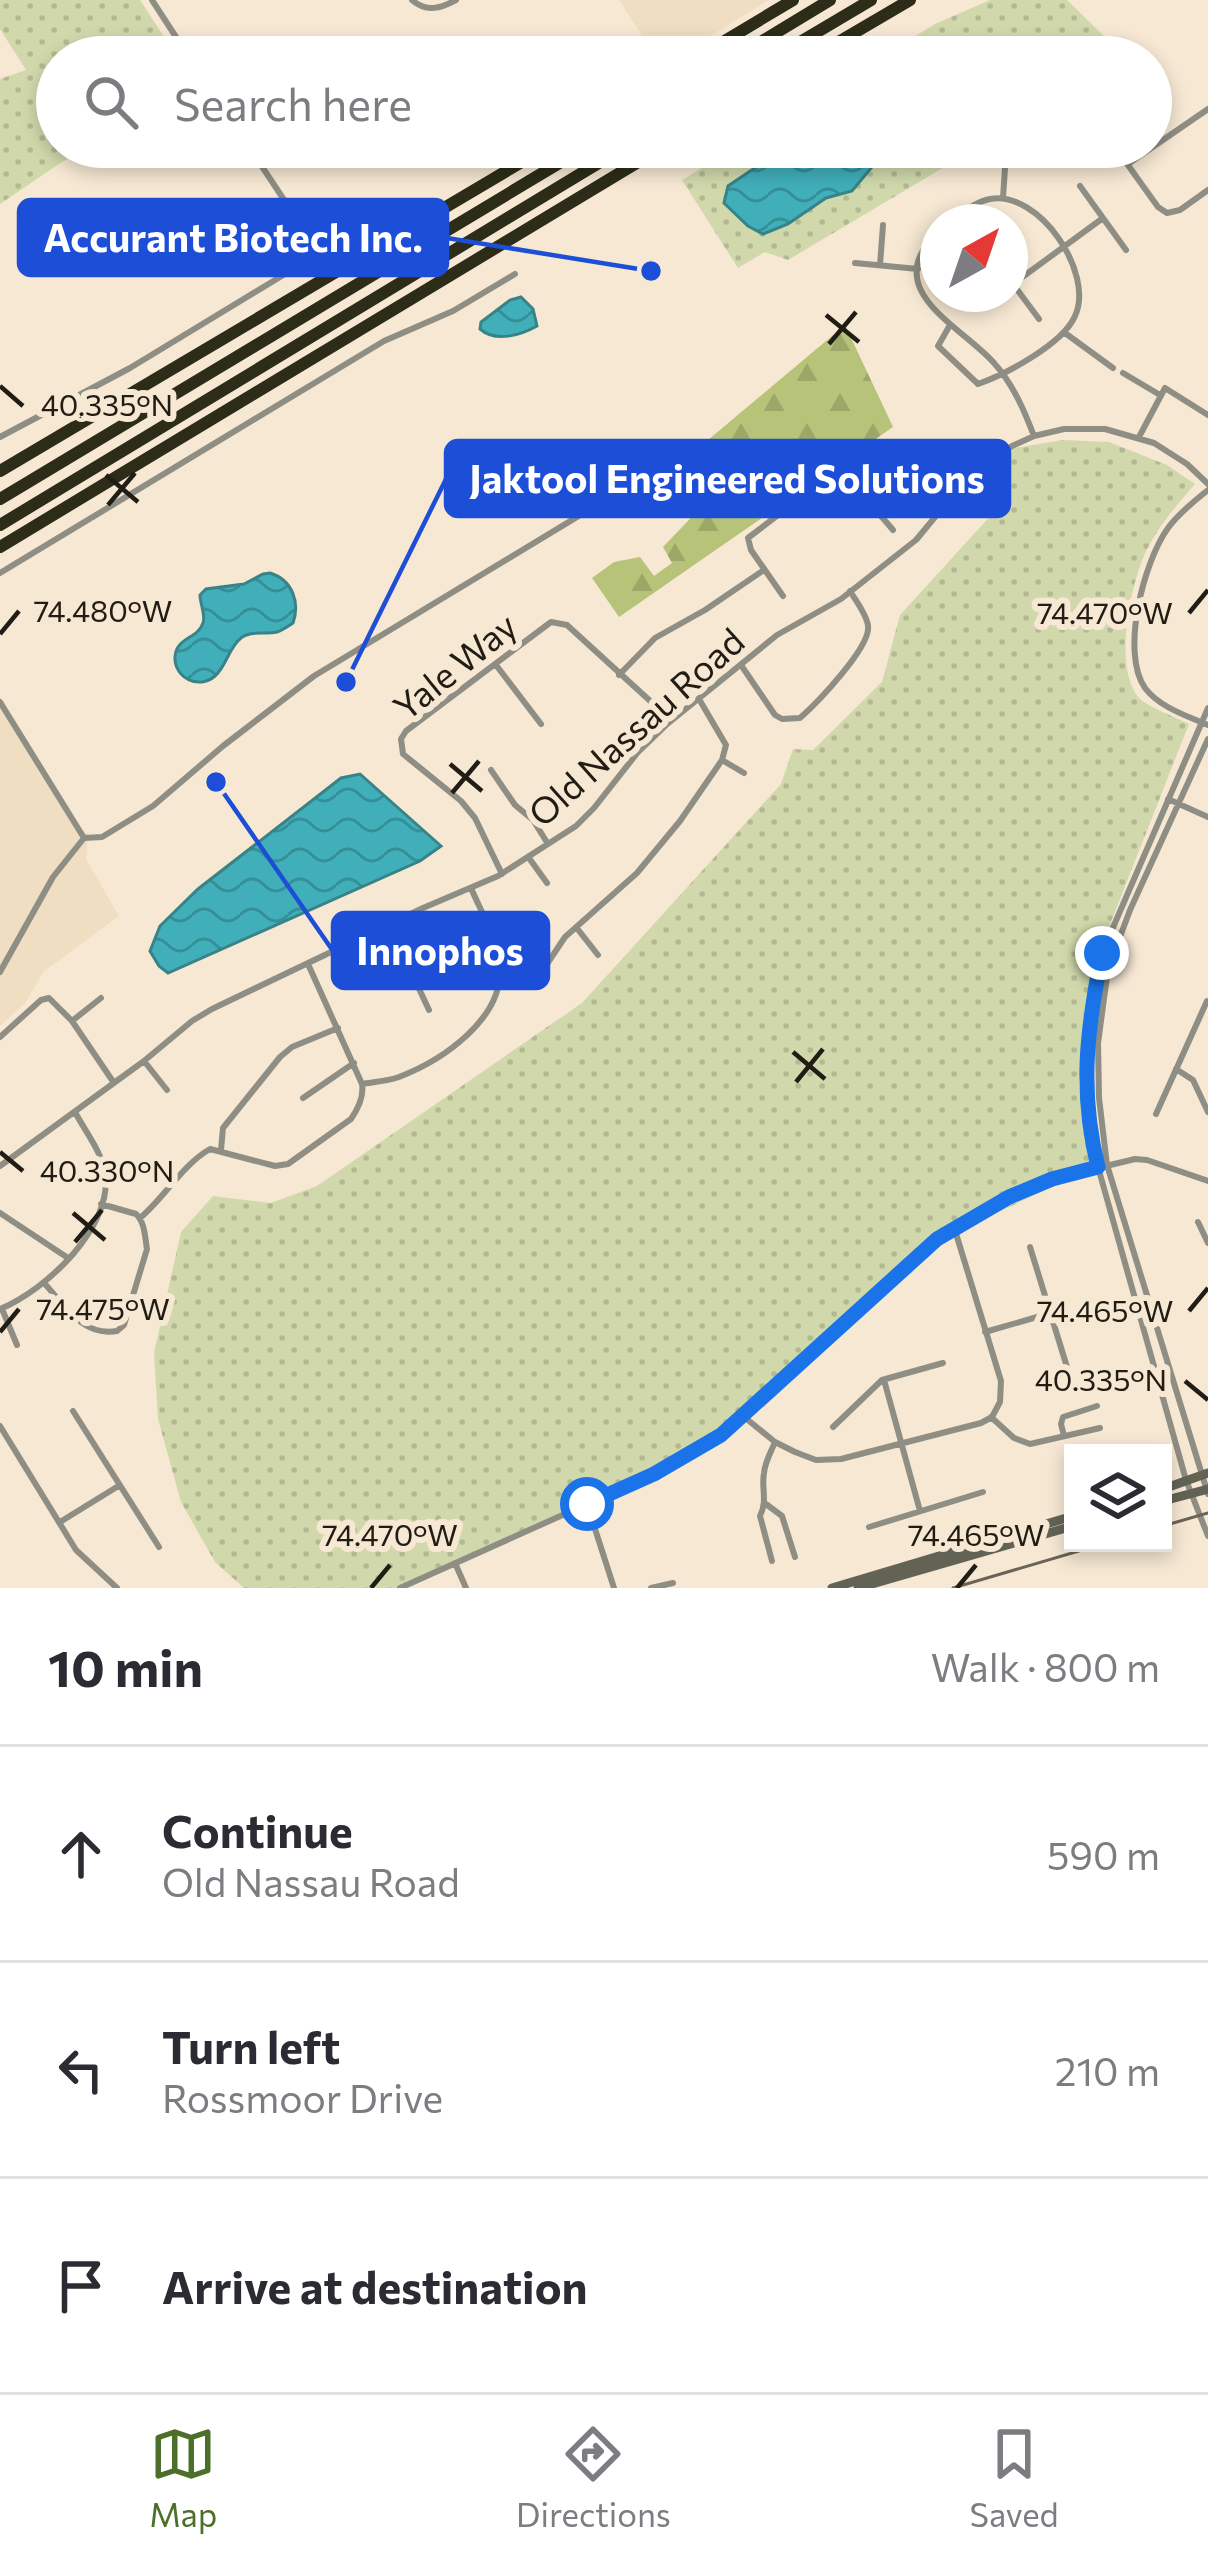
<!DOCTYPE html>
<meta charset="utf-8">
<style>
:root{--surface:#fff;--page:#f2f2f3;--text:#2b2b33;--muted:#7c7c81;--line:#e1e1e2;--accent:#4c7029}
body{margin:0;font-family:Commissioner,sans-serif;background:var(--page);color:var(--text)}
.controls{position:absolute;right:36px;bottom:36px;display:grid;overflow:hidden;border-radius:0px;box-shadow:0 6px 18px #0003}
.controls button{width:108px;height:108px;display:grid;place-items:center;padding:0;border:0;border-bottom:3px solid var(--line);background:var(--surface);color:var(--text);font:60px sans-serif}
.compass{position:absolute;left:920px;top:204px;width:108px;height:108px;border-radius:50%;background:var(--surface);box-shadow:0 6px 18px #0003;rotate:40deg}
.stop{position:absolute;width:36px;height:36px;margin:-27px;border:9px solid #1a73e8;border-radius:50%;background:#fff}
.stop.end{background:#1a73e8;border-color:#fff;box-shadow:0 3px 12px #0008}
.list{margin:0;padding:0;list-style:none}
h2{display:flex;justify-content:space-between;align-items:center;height:156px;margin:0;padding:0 48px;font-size:51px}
h2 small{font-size:39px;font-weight:400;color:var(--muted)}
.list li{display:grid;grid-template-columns:78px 1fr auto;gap:36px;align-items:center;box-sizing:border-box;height:216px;padding:0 48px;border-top:3px solid var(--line)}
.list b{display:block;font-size:45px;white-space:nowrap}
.list p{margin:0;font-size:39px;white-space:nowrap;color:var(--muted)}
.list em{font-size:39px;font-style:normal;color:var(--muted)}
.icon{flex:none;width:66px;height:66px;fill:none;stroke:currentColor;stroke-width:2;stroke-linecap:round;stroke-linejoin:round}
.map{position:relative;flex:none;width:1208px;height:1588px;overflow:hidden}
.search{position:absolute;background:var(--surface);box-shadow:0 6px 18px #0003;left:36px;right:36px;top:36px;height:132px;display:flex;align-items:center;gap:30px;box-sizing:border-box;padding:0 42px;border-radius:66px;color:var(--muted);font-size:45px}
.sheet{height:804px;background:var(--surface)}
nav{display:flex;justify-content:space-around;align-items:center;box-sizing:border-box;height:168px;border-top:3px solid var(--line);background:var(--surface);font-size:33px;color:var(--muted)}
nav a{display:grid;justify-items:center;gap:6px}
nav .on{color:var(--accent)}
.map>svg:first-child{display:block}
.built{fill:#efdec1}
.grass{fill:url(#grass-dots)}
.forest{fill:url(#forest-firs)}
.water{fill:url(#water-waves);stroke:#378388;stroke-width:3}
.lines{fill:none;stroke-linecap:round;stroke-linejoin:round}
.minor{stroke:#8e8e84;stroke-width:6}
.secondary{stroke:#636355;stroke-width:9}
.motorway{stroke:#2c2c19;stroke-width:12}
.rail{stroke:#6b6357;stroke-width:3}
.route{stroke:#1a73e8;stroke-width:15}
.ticks{fill:none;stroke:#211c14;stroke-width:4.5}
.labels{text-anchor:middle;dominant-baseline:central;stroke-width:12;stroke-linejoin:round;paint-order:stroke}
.street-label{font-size:36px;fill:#211c14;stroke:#f6e8d3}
.ticks-label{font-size:30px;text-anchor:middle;fill:#211c14;stroke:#f6e8d3;stroke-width:12;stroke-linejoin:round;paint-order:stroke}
.leader{fill:none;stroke:#1d4ed8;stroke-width:4.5}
.callout-dot{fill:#1d4ed8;stroke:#f6e8d3;stroke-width:4.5}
.callout{fill:#1d4ed8;stroke:#1d4ed8;stroke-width:4.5}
.callout-label{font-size:39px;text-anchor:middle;font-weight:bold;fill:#fff}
</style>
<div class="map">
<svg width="1208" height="1588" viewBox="0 0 1208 1588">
<defs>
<pattern id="grass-dots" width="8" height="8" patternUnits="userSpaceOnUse" patternTransform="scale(3)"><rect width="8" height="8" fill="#d1d9ac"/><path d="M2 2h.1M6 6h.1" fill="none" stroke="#b3ba93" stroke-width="1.8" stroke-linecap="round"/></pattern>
<pattern id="forest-firs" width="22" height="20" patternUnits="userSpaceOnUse" patternTransform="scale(3)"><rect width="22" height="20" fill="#b7c378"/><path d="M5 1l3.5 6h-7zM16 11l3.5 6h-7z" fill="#9da767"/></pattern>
<pattern id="water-waves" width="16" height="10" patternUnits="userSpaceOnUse" patternTransform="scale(3)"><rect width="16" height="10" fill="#41afba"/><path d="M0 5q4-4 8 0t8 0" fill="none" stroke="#368e96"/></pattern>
</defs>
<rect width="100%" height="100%" fill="#f6e8d3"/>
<!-- built -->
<path class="built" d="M619,0h150l-93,57h-20z
M0,702l74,121 14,11 -2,25 33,57 -76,56 -17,30 -26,24z"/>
<!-- grass -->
<path class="grass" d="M0,0h140l37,57h-120v90h27l-84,57v-125l26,-9 -26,-41z
M990,0h77l40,39 -8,18h-218l54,-33z
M736,147h242l-190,113 -23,-8 -27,16 -56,-88z
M1063,440l46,2 58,23 28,19c-20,23 -42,48 -53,77 -13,33 -28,108 -3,137 9,9 38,20 50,26l-97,246 -13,112 12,87 -155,72 -229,204 -302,143h-161l-29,-26 -34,-60 -23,-83 -4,-66 27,-121 32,-36 58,7 46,-17 265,-183 199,-219 12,-35 20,1 69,-68 18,-67 104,-114 -24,-32 28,-20z"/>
<!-- forest -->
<path class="forest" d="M845,325l48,102 -274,190 -27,-39 22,-16 26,-5 14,19 18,-13 -9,-16 67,-70 -22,-37z"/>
<!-- water -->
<path class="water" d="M786,147h73l13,20 -20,24 -26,7 -38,26 -25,10 -15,-8 -24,-23 4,-17z
M521,297l12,12 4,17c-16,9 -41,17 -57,3l1,-7 29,-22z
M270,573c23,7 30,30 23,50 -3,2 -12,8 -16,9 -11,3 -27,-2 -36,6 -12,9 -15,29 -26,38 -16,14 -41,2 -40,-19 1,-20 23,-18 28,-34 3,-8 -3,-19 -3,-28l6,-6 38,-5 19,-10z
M360,774l81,72 -21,15 -252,112 -9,-7 -9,-15 10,-25 38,-37 143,-111z"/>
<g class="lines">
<!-- minor -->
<path class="minor" d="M152,0l37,57
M412,0c15,13 29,8 44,0
M1115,147l43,60 9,6 13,-3 28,-20
M1128,164l80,-55
M1080,186l46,64
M1003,198l3,-45
M938,232c-61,58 24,94 56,131 19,21 30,47 40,73
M855,263l63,6
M880,265l3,-40
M1010,280l29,39
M1013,284l90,-66
M950,325l-12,21 40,38c28,-10 85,-40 97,-68 20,-43 -36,-126 -85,-117 -15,3 -27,14 -40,23
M1065,333l48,35
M1123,373l37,22
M0,437l130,-69 160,-97 16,-14 -2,-27 -55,-83
M1139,437l26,-49 43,27
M1208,490c-14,11 -29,23 -40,38 -24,33 -48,124 -23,160 14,19 42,28 63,37
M871,501l27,-33 15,-4 15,7 27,23
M0,573l384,-232 69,-30 62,-37
M783,596l-32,-46 -3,-12 68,-52c32,-12 59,23 77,44
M496,665l45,59
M741,665l34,50 7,4 18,-1c16,-14 71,-71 68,-92 -1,-11 -12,-25 -18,-35
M619,675l36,-37 50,-28 59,-40
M0,702l84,136 -31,39 -53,95
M1208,708l-106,245 -12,63 -4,88 12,63 88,313 22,56
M1208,739l-78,171 -22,59 -10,74 1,55 8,67 101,329
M722,760l22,13
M491,770l24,35 18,15 15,24
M1168,799l40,18
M84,838l18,-1 51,-31 70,-60 91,-70 387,-234
M529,858l18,25
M502,874l-27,-56 -14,-17 -58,-47 -2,-15 5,-8 145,-109 16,3 104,95
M389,925l40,85
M576,927l22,28
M501,973l28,5 12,-5 24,-36 72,-64 43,-52 42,-61 4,-15 -27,-46
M72,1021l29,-23
M0,1037l41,-37 8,-2 23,23 42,62
M144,1061l23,29
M1176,1069l17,11 15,32
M362,1084c12,-2 26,-3 37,-7 44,-17 104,-58 101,-110 -1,-26 -19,-55 -29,-79
M303,1098l51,-35
M1156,1114l51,-113
M221,1150l2,-22 57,-71 12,-10 46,-19
M0,1166l144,-105 48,-40 20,-12 211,-101 75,-32 78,-50 18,-18 44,-56 28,-27 111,-90 64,-36 75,-59 54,-65 42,-29 22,-10 30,-7h41l49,14 33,21 21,20
M0,1213l68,45
M140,1218c25,-21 42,-53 70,-69l65,17 13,-2 63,-45c7,-10 13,-23 11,-35l-54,-120
M1198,1222l10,21
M1030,1247l37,120
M45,1284c20,22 38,53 72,47l7,-6 23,-76c-2,-11 -2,-27 -11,-35l-35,-10
M0,1309c46,-19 114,-82 105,-137 -4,-21 -20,-41 -30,-60
M2,1309l15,36
M985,1332l66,-19
M884,1380l36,131
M73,1411l86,136
M743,1416l32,26 20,10 21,8 25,-1 140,-36 11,-6 8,-15 1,-21 -47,-154
M991,1417l23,21 16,6 70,-16
M0,1426l76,124 41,38
M833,1427l49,-47 61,-17
M1064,1436l-3,-12 2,-7 34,-11
M587,1504l27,84
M766,1504l16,12 13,41
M60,1522l60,-37
M869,1527l114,-35
M772,1561l-12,-45c8,-16 1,-27 4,-43 1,-11 7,-21 11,-31
M455,1563l11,25
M400,1588l254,-114 66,-39 180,-165 37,-31 32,-21 83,-39 83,-20 12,1 61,21
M651,1588l22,-5"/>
<!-- secondary -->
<path class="secondary" d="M1163,1489l45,-16
M1163,1501l45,-12
M832,1588l241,-72
M858,1588l215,-62"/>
<!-- motorway -->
<path class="motorway" d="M698,57l95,-57
M736,57l94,-57
M775,57l96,-57
M813,57l97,-57
M0,471l547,-324
M0,499l586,-352
M0,525l625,-378
M0,547l663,-400"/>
<!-- rail -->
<path class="rail" d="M1163,1526l45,-13
M953,1588l153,-45"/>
</g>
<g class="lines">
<!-- route -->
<path class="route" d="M587,1504l67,-30 67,-39 216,-196 72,-42 43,-18 46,-12c-19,-77 -11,-138 4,-214"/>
</g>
<!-- ticks -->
<path class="ticks" d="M826,315l33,27M829,344l27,-32M0,386l23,20M106,475l32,27M108,505l27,-32M1189,613l19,-23M0,634l19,-23M450,764l32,27M452,793l27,-32M793,1052l32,27M796,1082l27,-33M0,1152l23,19M73,1213l32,27M75,1242l27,-32M1189,1311l19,-23M0,1332l19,-23M1185,1381l23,19M371,1588l19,-23M957,1588l19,-23"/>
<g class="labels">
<!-- street labels -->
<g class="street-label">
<text transform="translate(454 665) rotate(-39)">Yale Way</text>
<text transform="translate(635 726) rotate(-42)">Old Nassau Road</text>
</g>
</g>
<g class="ticks-label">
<text x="107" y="416">40.335°N</text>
<text x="103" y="622">74.480°W</text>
<text x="1105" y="624">74.470°W</text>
<text x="107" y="1182">40.330°N</text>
<text x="103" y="1320">74.475°W</text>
<text x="1105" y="1322">74.465°W</text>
<text x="1101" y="1391">40.335°N</text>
<text x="390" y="1546">74.470°W</text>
<text x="976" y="1546">74.465°W</text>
</g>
<!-- callouts -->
<path class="leader" d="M651 271L447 238M346 682L446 479M216 782L333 951"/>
<g class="callout-dot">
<circle cx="651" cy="271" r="12"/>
<circle cx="346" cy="682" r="12"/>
<circle cx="216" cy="782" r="12"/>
</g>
<g class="callout">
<rect x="19" y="200" width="428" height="75" rx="12"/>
<rect x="446" y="441" width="563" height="75" rx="12"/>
<rect x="333" y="913" width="215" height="75" rx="12"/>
</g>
<g class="callout-label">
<text x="233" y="252">Accurant Biotech Inc.</text>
<text x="727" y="493">Jaktool Engineered Solutions</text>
<text x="440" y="965">Innophos</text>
</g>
</svg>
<div class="controls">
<button><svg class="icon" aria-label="layers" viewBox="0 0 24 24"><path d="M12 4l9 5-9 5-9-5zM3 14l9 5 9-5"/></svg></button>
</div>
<svg class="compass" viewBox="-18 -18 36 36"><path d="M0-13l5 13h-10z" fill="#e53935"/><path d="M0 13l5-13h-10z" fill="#7c7c81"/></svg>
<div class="stop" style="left:587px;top:1504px"></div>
<div class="stop end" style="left:1102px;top:953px"></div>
<div class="search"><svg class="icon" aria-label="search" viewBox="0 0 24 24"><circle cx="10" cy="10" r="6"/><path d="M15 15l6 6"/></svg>Search here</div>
</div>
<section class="sheet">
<h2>10 min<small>Walk · 800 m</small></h2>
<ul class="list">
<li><svg class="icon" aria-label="ahead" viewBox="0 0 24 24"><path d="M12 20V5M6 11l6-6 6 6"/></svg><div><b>Continue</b><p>Old Nassau Road</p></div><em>590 m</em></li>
<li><svg class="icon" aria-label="left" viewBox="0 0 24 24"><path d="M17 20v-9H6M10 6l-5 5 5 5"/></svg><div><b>Turn left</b><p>Rossmoor Drive</p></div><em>210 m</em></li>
<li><svg class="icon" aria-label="arrive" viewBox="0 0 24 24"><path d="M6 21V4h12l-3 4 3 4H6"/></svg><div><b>Arrive at destination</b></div></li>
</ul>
</section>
<nav>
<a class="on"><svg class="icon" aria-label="map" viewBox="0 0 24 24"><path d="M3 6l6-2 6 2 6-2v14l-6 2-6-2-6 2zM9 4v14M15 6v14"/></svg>Map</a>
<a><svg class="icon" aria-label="directions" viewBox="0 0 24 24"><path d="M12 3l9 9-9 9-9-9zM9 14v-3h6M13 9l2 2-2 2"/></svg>Directions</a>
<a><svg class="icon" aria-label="saved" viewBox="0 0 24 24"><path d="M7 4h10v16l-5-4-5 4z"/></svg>Saved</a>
</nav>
